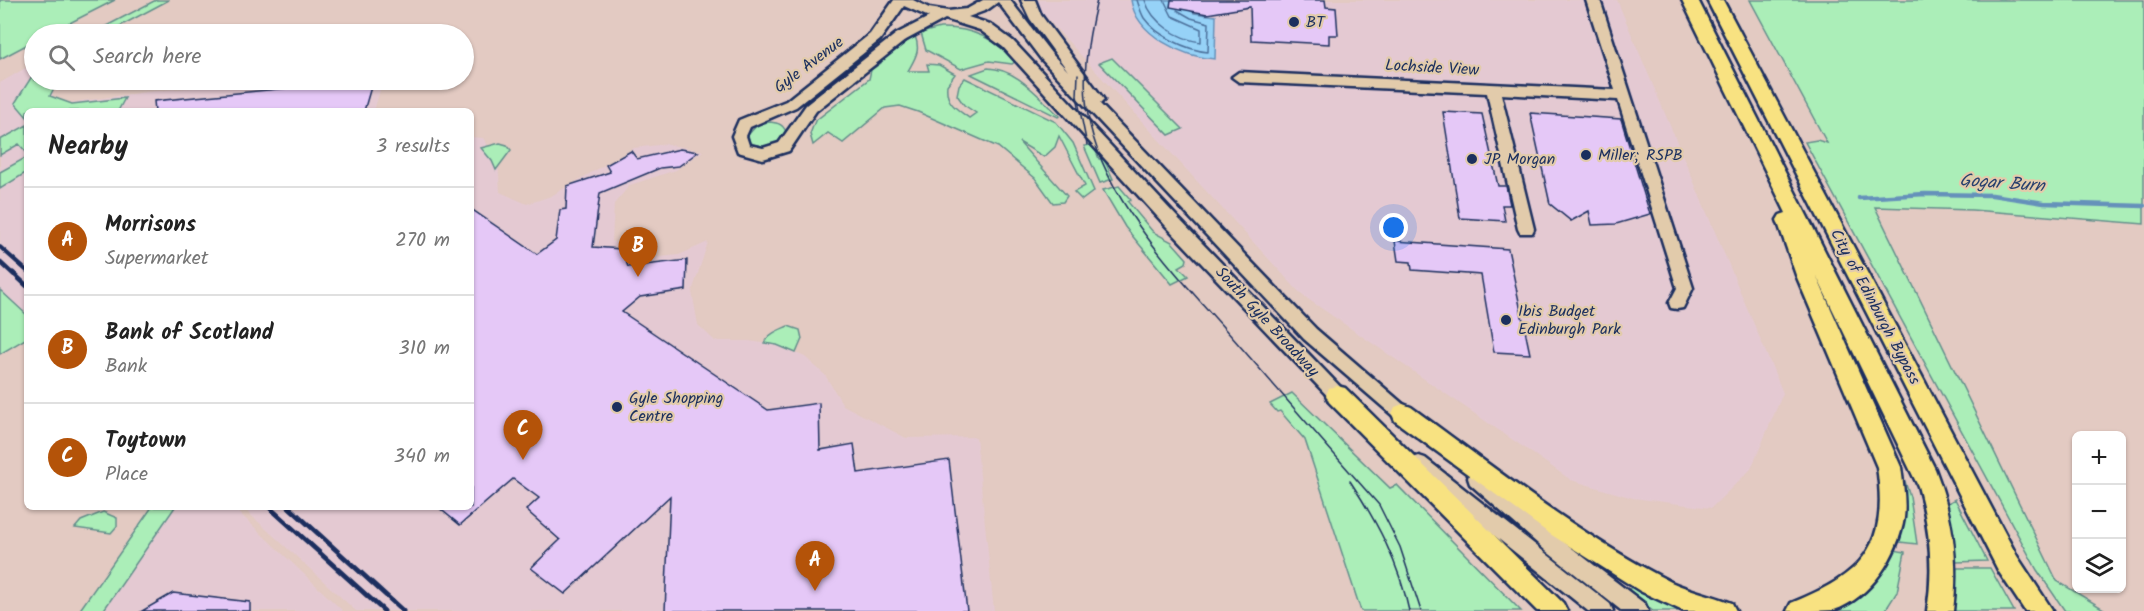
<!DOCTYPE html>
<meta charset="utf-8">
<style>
:root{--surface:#fff;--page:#f6f6f6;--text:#222;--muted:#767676;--line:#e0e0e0;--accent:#b45309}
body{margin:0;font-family:Kalam,sans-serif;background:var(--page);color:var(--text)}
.controls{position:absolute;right:18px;bottom:18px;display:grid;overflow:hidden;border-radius:9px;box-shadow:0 2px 4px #0004}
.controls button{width:54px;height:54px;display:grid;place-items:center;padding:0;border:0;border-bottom:2px solid var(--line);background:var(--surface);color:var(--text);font:30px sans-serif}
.you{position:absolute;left:1394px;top:228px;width:21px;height:21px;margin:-15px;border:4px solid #fff;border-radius:50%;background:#1a73e8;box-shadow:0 0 0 9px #1a73e833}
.badge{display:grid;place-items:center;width:39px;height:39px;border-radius:50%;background:var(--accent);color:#fff;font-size:20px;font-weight:700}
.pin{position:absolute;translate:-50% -50px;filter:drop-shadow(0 2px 3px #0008)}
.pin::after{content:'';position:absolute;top:32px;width:21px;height:18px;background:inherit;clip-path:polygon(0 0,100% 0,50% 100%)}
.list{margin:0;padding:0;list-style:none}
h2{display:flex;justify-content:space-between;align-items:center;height:78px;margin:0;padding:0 24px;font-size:26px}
h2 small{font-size:20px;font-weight:400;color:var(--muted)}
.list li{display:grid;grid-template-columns:39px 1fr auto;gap:18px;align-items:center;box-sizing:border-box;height:108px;padding:0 24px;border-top:2px solid var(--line)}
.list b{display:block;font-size:22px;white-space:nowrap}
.list p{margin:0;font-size:20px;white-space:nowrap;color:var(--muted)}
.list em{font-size:20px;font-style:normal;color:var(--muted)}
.icon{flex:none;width:33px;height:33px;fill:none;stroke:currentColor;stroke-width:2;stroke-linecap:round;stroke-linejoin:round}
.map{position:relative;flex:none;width:2144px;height:611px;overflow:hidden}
.search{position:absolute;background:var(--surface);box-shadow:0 2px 4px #0004;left:24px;top:24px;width:450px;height:66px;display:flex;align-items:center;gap:15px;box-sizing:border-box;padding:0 21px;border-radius:33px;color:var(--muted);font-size:22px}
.panel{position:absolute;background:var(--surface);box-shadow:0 2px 4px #0004;left:24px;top:108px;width:450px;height:402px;border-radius:9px}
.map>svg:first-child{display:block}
.built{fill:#e4c9d2}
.green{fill:#abeeb8;stroke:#638e8b;stroke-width:1.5}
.water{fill:#96d2f7;stroke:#6591ba;stroke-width:1.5}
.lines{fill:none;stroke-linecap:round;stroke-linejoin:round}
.shore{stroke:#4c709b;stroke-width:1.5}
.stream{stroke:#6591ba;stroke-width:4.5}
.building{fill:#e5c8f7;stroke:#1b2f5e;stroke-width:1.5}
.minor-casing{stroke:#1b2f5e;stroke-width:5}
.major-casing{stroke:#1b2f5e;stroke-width:5}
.minor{fill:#e2cbab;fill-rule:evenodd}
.major{fill:#f8e281;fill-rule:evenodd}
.tram{stroke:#1b2f5e;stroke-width:1.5}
.rail-far1{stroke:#1b2f5e;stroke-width:4}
.rail{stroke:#1b2f5e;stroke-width:5}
.poi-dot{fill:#1b2f5e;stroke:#e2cbab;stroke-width:2}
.labels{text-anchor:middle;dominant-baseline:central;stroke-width:4.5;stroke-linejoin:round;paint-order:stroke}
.poi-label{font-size:16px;fill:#1b2f5e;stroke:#e2cbab;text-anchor:start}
.street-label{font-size:16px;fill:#1b2f5e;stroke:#e2cbab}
.water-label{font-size:18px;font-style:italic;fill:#273f6d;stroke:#e2cbab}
</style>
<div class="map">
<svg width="2144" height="611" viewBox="0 0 2144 611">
<rect width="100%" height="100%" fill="#e3cac2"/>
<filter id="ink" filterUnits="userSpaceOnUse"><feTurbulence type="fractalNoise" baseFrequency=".0167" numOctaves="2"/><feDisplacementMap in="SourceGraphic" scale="12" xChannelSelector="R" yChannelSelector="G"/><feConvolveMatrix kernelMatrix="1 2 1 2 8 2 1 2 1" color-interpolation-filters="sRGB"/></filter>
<g filter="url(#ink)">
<!-- built -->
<path class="built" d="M1030,0h587l166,393 -32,76 -40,39 -78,-10 -62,-18 -269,-185z
M34,63v17h20l-2,25 94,-13 119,-12h118l-9,31h-347v203l-27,-24v-207z
M471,137l12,1 15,22 2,32 27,12 24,-8 83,-48 32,-4 37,7 -27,19 -46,15 -16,19 -2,37 30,18 37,-4 29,-13 -16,50 6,33 17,16h34l28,4 28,12 20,18 18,30 63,33 70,-1 18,174h-638l-114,-104h229z
M175,507h58l110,104h-240z"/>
<!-- green -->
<path class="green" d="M0,0h115l-67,34h-14v7l-34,18z
M156,0h13l-64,34h-14z
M1750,0h394v224l-172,-14 -97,-3 182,374 50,30h-42l-28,-41 -232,-428 12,-2 10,3z
M940,28c30,-1 56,11 76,33l-4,3 -23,-3 -28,8 -35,-19 -5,-17z
M915,36c6,15 0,22 -7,35h21l-2,-7 12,1 16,9 -8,11c-2,18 10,24 22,33l7,-5 -12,-8 -7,-10 2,-10 6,-7 91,44 17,21 21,48 -12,9 -8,-8 11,-6 -26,-50 -4,11 -11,10 -25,-15 48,54 -4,6 -10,1 -18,-25 -37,-31 -80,-35 -18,-6 -15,2 -42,35 -15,-10 -15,12 -3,-11 5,-13 54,-42 2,-9 10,-7 -1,-4z
M1112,58l71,71 -14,6 -70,-72z
M988,68c30,1 50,29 72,48l-2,1 -87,-43z
M34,73v7h24l-8,16 22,8 53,-6 -7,13h-91v6l-12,-14z
M770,122c8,1 13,2 16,10l-4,9 -17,7 -15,-5 -2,-8 10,-11z
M27,125v28l-8,-9 -19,11v-15z
M500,143l7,2 4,5 -15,20 -4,-9 -11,-13z
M1090,145l6,6 3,8h5l9,20 -13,4 -16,-37z
M27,157v15l-27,17v-17z
M1119,186l12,14 -3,2 25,30 19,10 15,17 -1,4 -7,4 9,9 -16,8 -47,-57 -22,-37z
M0,290l27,25v25l-2,-1 -25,15z
M788,326l12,4 2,9 -6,14 -19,-8 -13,-2c5,-10 15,-13 24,-17z
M1292,393l98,95 7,-3 124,126h-160l-56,-171 -25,-29 -3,1 -7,-8z
M1897,457l13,40 7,47 -26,-3z
M1955,499l32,62 -31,1 -2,-29 -8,-29z
M152,507h23l-72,104h-24z
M103,512l14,6v8l-6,7 -36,-5 6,-7z
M1889,549l16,3 -8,40 -12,19h-67l5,-2z
M1957,568h33l24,43h-63z
M1633,584l43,21 1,6h-24l-26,-19z"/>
<!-- water -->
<path class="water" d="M1131,0h45l18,13 22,3 -1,43c-32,-2 -79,-24 -84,-59z"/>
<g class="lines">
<!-- shore -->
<path class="shore" d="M1137,0c2,6 4,13 7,18 13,18 43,32 64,34l1,-29 -18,-5 -14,-8
M1145,0c7,23 33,39 56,42v-13l-29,-13 -8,-16"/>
<!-- stream -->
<path class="stream" d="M1859,198l66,-4 67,1 52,8 100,3"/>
</g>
<!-- building -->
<path class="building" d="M1171,0h154l1,7 10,1 2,27h-9v9l-78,-4 -1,-33 -43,7 -37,-7z
M373,80l-9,31h-209l-1,-10z
M1443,112l39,2 16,72h8l4,19h-8l3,16 -45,-3z
M1530,113l91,6 29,95 -34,10 -24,1 -3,-14 -18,10 -21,-17z
M680,149l18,3 -19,14 -19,2 -60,25 -7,54 29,2 6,18 59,-7 -1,30 -46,7 -18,15 146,98 51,-7 1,47 34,-6 4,29 91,-13 18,151h-302l5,-115 -105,98 -34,-26 29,-28 -34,-30 13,-12 -26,-19 -53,46 -22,-18h33v-298l66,45 19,-14 4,-30 6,-1 1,-23 43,-14 -4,-7 25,-14 6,8z
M1395,241l113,8 22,105 -36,-2 -13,-77 -69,-5 -1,-8 -13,-1z
M173,593l77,9v9h-108z"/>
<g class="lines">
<!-- minor casing -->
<g class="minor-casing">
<path id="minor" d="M894,0h19l16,8 19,3 19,-2 16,-9h27l41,53 17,18 -38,-52 -9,-19h14l6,15 61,82 2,3 -4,4 216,225 102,88 3,5 -3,5 -6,3 -6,-3 -102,-88 -263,-280 -43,-57 -11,8 -19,7 22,7 23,17 165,177 172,179 3,5 -3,5 -6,2 -6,-2 -172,-181 -163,-179 -23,-17 -35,-11 -39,21 -90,71 -27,40 -26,8 -25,-7 -6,-16 7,-16 47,-19 84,-67zM904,6l25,11 -33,17 -90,71 -27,38 -16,5 -14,-3 -3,-9 4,-9 46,-20 84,-67z
M1586,0h14l93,288 -10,20 -6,1 -6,-1 -2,-5 8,-15 -59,-188 -117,-6 33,135 -2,4h-12l-2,-4 -31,-136 -248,-11 -7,-5 7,-5 376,18z
M1419,456l6,2 185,146 3,7h-25l-175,-141 -3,-6 3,-6z
M1477,470l7,2 76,67 85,65 3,7h-26l-76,-60 -76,-67 -2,-6 2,-6z"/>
</g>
<!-- major casing -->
<g class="major-casing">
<path id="major" d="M1682,0h16l237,469c18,47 24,92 18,142h-26c7,-43 3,-83 -9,-125l-102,-211 85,192c2,17 5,34 3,51 -6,37 -33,80 -70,92 -13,1 -33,1 -47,1l4,-8c72,-29 98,-56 86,-136l-81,-192 -19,-55 3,-5 6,-2z
M1707,0h16l294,556 36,55h-28l-26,-39z
M1337,386l8,2 218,215 4,8h-30l-208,-209 -3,-7 3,-7z
M1403,404l8,3c84,61 167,128 260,175 20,9 41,13 61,21l4,8h-53l-43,-20 -93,-59 -152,-111 -3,-7 3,-7z"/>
</g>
<!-- minor -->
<use href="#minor" class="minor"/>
<!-- major -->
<use href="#major" class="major"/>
<!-- tram -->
<path class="tram" d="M1097,0c-10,42 -17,83 -7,125 19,83 94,157 149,220 46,53 93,107 140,160l21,42 21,64
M1078,74l-1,22 10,49
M1350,481c27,41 49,82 59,130"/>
<!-- rail-far1 -->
<path class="rail-far1" d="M0,247l27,24
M0,262l14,13"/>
<!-- rail -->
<path class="rail" d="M13,273l14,13
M269,507l115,104
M289,507l114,104"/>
</g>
</g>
<!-- markers -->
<g class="poi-dot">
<circle cx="1294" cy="22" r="6"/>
<circle cx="1586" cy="155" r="6"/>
<circle cx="1472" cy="159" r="6"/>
<circle cx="1506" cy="320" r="6"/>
<circle cx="617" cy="407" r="6"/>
</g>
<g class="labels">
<!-- poi labels -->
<g class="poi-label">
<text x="1306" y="22">BT</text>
<text x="1598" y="155">Miller; RSPB</text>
<text x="1484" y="159">JP Morgan</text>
<text x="1518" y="311">Ibis Budget<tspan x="1518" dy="18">Edinburgh Park</tspan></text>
<text x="629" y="398">Gyle Shopping<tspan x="629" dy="18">Centre</tspan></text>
</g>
<!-- street labels -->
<g class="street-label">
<text transform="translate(809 65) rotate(-37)">Gyle Avenue</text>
<text transform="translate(1432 68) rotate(3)">Lochside View</text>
<text transform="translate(1875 307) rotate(62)">City of Edinburgh Bypass</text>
<text transform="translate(1267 322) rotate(47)">South Gyle Broadway</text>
</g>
<!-- water labels -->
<g class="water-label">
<text transform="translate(2002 184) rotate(4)">Gogar Burn</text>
</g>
</g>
</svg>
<div class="controls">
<button>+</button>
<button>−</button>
<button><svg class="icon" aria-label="layers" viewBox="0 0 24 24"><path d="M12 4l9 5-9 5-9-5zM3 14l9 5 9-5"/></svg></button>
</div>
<div class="you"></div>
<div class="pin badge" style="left:815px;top:591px">A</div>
<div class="pin badge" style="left:638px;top:277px">B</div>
<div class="pin badge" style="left:523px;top:460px">C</div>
<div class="search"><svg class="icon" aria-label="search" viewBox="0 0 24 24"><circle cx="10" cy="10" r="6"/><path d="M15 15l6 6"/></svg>Search here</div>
<section class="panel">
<h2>Nearby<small>3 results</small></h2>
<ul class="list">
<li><span class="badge">A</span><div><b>Morrisons</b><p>Supermarket</p></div><em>270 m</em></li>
<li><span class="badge">B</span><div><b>Bank of Scotland</b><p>Bank</p></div><em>310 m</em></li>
<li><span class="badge">C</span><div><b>Toytown</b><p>Place</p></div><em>340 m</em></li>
</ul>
</section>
</div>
